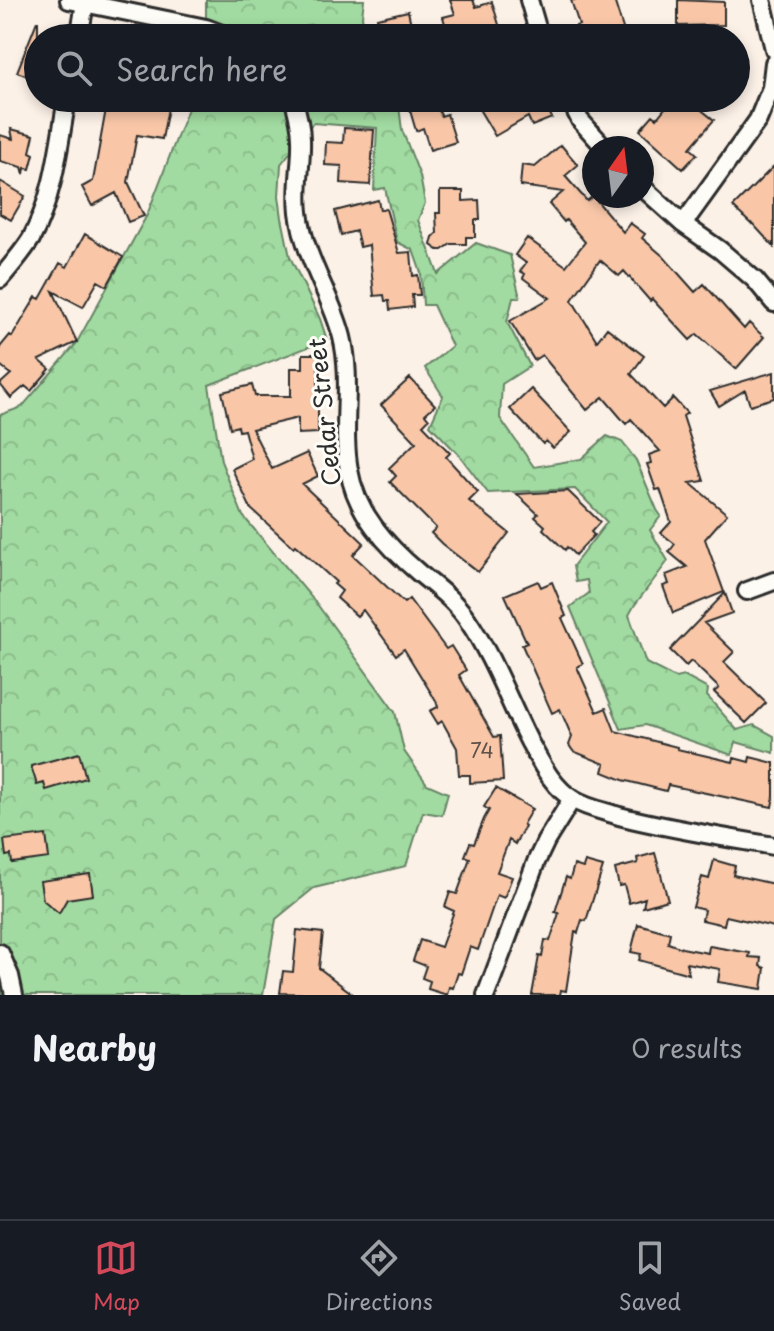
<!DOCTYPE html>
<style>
:root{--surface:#171b24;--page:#242831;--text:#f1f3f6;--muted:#9ea1a6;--line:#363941;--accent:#d1495b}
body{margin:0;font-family:"Playpen Sans",sans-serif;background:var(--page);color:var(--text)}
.compass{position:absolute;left:582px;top:136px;width:72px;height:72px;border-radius:50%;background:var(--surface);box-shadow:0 4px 12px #0003;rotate:14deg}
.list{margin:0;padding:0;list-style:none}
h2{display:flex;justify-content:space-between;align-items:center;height:104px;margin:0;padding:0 32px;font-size:34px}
h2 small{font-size:26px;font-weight:400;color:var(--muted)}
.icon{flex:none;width:44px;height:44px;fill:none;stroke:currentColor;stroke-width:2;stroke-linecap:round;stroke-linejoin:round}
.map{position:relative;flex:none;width:774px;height:995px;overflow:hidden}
.search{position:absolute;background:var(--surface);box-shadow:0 4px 12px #0003;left:24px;right:24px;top:24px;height:88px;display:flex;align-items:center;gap:20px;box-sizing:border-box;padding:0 28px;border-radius:44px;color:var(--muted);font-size:30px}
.sheet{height:224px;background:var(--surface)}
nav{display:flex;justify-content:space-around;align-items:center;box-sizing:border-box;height:112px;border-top:2px solid var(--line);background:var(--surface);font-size:22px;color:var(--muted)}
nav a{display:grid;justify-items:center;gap:4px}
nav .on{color:var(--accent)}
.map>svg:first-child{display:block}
.forest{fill:url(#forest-crowns);stroke:#668366;stroke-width:2}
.building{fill:#f9c7a8;stroke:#2b2b2b;stroke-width:2}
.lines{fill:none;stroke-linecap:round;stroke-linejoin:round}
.minor-casing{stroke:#2b2b2b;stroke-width:22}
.minor{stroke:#fdfcf7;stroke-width:16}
.labels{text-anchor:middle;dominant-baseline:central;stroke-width:6;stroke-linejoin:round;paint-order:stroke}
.number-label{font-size:20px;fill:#5e524a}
.street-label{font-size:24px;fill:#2b2b2b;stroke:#fdfcf7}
</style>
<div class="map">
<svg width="774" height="995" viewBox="0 0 774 995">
<defs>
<pattern id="forest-crowns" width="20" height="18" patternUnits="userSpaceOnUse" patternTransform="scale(2)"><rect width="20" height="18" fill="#a1dba1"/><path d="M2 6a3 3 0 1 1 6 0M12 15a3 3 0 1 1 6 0" fill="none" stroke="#8bbc8b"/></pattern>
</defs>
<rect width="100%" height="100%" fill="#fcf1e7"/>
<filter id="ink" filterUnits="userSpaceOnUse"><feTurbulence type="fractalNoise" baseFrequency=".0125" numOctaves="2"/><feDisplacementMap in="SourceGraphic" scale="16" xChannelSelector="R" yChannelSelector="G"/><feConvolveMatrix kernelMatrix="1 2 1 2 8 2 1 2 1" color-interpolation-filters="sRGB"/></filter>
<g filter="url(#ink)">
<!-- forest -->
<path class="forest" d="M206,0h158l-2,16 3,22h-165l6,-16z
M192,98h206l4,32 18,46 5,27 -7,17 20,54 38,-31 34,12 10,43h-7l-6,24 23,44 -28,18 -2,34 34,49 47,-8 26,-23 15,6 14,18 21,50 4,6 -11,14 18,31 -34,45 -5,9 17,48 29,15 9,-2 24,13 -1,7 30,34 17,-5 20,11v17l-38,-11 -4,13 -87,-30 -24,4 -51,-122 19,-14 -2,-13 -11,2 -3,-16 34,-44 -32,-33 -87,4 -29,-38 -29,-30 13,-29 -18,-28 27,-22 -19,-41h-10l-2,-32 -8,-23 -16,-8 -12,-54 -11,2 3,-62 -64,-5 -32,41 -2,32 3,22 8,39 30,62 7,21 -118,45 12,76 22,55 74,88 78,108 9,39 23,33 21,9 -6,22 -19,-3 -17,54 -92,22 -38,31 -13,76h-263v-580l22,-8 54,-63 71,-129z"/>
<!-- building -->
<path class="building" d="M450,0h23l3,7 16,-5 8,26 -32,10h-9l-3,-10 -9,3 -4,-14 12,-3z
M571,0h43l12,38h-46l-4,-12 3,-1z
M678,0l46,2v23l-46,1z
M408,11l6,27h-32l-5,-20z
M37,21h1v59l-21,-8z
M108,98h62l-8,41 -25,-4 -9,47 16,34 -16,6 -12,-29 -24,13 -10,-19 11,-6z
M496,98h47l9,20 -20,8 -4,-9 -33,19 -16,-27z
M673,98h32l-7,9 16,13 -24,28 7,6 -14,15 -43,-39 13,-15 4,3z
M435,99l6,17 6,-2 9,28 -26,8 -7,-22 -7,3 -7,-24z
M344,128l30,2 -4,55 -29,-2 1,-17 -17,-1 1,-23 17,1z
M11,129l23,6 -4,17 4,2 -4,15 -5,-1 -1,6 -2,-7 -22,-6v-26l13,4z
M561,145l17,20 -13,11 22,25 6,-5 30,36 7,-9 15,11 -3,4 21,18 32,36 9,-8 40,45 5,-6 15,14 -28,32 -39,-35 -7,6 -38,-41 -2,2 -26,-30 -5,5 -19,-16 -28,40 25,41 10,-13 37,28 -13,18 32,34 10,-10 14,15 -4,3 21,65 -14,2 37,31 -22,25 19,53 -51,21 -10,-27 6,-2 -3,-9 21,-8 -18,-15 6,-8 -14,-11 10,-11 -11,-33 -4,1 -9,-26 4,-1 -2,-8 11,-4 -29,-32 -5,5 -23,-27 -16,13 -45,-55 -8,5 -24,-39 40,-23 -27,-20 2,-4 -5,-3 6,-8 -11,-8 12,-17 39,28 19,-24 -19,-22 -2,2 -15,-18 14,-12 -43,-6 2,-21 13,2z
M774,166v81l-22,-24 -1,1 -18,-17z
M0,181l25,15 -14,24 -11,-6z
M440,191h23v10l16,-1 1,20h-5v17h-9v7h-15l-9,6h-4l-7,-5 2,-8 4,-4 -1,-20h4z
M378,200l2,10 6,-1 13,44 12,-1 2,24 5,-1 2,20h-8l1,12 -23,3 -1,-9h-4l-1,-6 -10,1 -5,-51 -9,2 -4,-16 -15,4 -6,-24z
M85,234l38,23 -16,29 -9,-5 -15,26 -30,-16 24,51 -38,18 11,9 -19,22 -6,-5 -14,12 -11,-14 11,-10 -11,-9v-18l10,-12 2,2 24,-40 4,2 20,-36 7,4z
M303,354h15v79l-20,1v-16l-46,11 20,40 35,-16 11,23 -16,8 62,59 -11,12 51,48 5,-4 37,50 5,-3 15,24 -7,5 35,62 6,-1 3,45 -33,2v-8h-11l-2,-27 -15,-27 -4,3 -8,-13 8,-4 -2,-6 -32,-52 -8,6 -33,-45 -6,6 -20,-18 5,-7 -8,-7 2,-2 -41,-37 -2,2 -42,-38 -19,-40 20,-10 -8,-29 -5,1 -1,-5 -8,2 -8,-36 30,-7 3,11h36v-28h12z
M774,372v26l-24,7 -5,-15 -26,16 -9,-15z
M410,378l25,27 -10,9 4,5 -6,6 27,28 -4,4 32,35 -9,9 40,32 -31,39 -36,-28 -11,-11 5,-5 -46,-46 6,-6 -7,-8 27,-26 -35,-37z
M531,389l40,43 -18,16 -7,-7 -3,3 -33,-35z
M568,491l32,31 -9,10 3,3 -19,20 -8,-8 -2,3 -22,-21 2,-3 -10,-9 3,-3 -21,-20z
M538,581l3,6 11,-5 14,34 -4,2 21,46 -6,3 20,45 9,-4 9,23 62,16v2l56,13 1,-4 15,4 1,-5 24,6v33l-2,11 -104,-22 -2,6 -43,-11 -20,-8 2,-8 -32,-13 -4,-6 3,-8 -12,-28 -8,4 -30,-68 5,-2 -22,-48z
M725,593l7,20 -28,10 30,29 -10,10 42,41 -20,20 -32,-31 5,-4 -28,-27 -5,5 -16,-16z
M79,753l7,25 -40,12 -2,-7 -7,2 -6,-19z
M496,788l36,21 -9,15 2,2 -10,18 -6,-4 -12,32 15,5 -8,21 -7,-3 -19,55 -8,-3 -9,27 -3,-1 -5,15 -4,-1 -2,8 -19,-6 2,-8 -8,-3 4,-12 -13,-5 7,-21 21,7 13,-36 -9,-4 5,-15 7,2 13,-36 -5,-2 5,-13 4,1 10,-25 5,-9 -5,-3z
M46,835l3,23 -37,5 -1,-8 -5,1 -2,-16z
M655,853l13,47 -25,7 2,-9 -16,5 -5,-18 -5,1 -4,-17 23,-6 -1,-5z
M714,860l21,6 -2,9 41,9v43l-48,-11 -2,9 -22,-5 2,-10 -11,-3 9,-30 7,2z
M585,862l18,5 -17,54 -4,-1 -4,13 -3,-1 -9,59 -5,-1 -1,5h-28l7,-39 3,1 3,-17 5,1 9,-28 -4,-1 11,-35 4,2 4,-14 9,3z
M90,874l3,21 -26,4 -8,14 -16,-13 -3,-19z
M638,924l32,9 -2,10 14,5 26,5 1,-7 41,7 -1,4 12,1 -1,8 5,2 -3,21 -44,-7 2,-13 -34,-6 3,11 -50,-14 2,-6 -10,-2z
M297,930l26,3 -4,35 35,27 -74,-2 3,-22 10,1z"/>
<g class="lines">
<!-- minor casing -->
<g class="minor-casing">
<path id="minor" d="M69,0l137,28 26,10
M529,0l11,38
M762,0l12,49
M79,38l6,-35
M293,98c4,13 8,27 8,41 1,24 -5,48 -2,73 5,46 32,82 43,125 11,45 -1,89 7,133 7,43 38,76 70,103 17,14 35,27 48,46 26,38 42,83 63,124 11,20 23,45 44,57 13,8 30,11 45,16 51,13 103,21 155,30
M569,98l11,22 25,28
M642,187l41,37 37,26 35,30 19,23
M683,224l75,-104 13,-32 3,-25
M0,279c11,-13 22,-26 31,-40 23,-43 28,-94 36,-141
M747,591l27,-10
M0,953l10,23 4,19
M486,995l50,-133 10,-21 26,-42"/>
</g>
<!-- minor -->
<use href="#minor" class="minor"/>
</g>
</g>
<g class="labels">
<!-- number labels -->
<g class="number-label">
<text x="482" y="750">74</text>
</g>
<!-- street labels -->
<g class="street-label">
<text transform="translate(323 412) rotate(-96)">Cedar Street</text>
</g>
</g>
</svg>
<svg class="compass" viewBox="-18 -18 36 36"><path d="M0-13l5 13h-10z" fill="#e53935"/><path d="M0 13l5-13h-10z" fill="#9ea1a6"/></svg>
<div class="search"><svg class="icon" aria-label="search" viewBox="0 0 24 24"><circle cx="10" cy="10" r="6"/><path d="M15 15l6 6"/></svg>Search here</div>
</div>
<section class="sheet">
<h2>Nearby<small>0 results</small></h2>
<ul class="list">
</ul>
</section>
<nav>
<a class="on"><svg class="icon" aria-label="map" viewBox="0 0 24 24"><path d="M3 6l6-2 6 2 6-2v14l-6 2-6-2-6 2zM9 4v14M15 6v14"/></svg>Map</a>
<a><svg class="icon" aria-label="directions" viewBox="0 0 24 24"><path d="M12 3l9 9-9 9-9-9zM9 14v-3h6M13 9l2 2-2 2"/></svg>Directions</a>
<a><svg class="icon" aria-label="saved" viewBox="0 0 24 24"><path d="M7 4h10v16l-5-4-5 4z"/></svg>Saved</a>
</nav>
